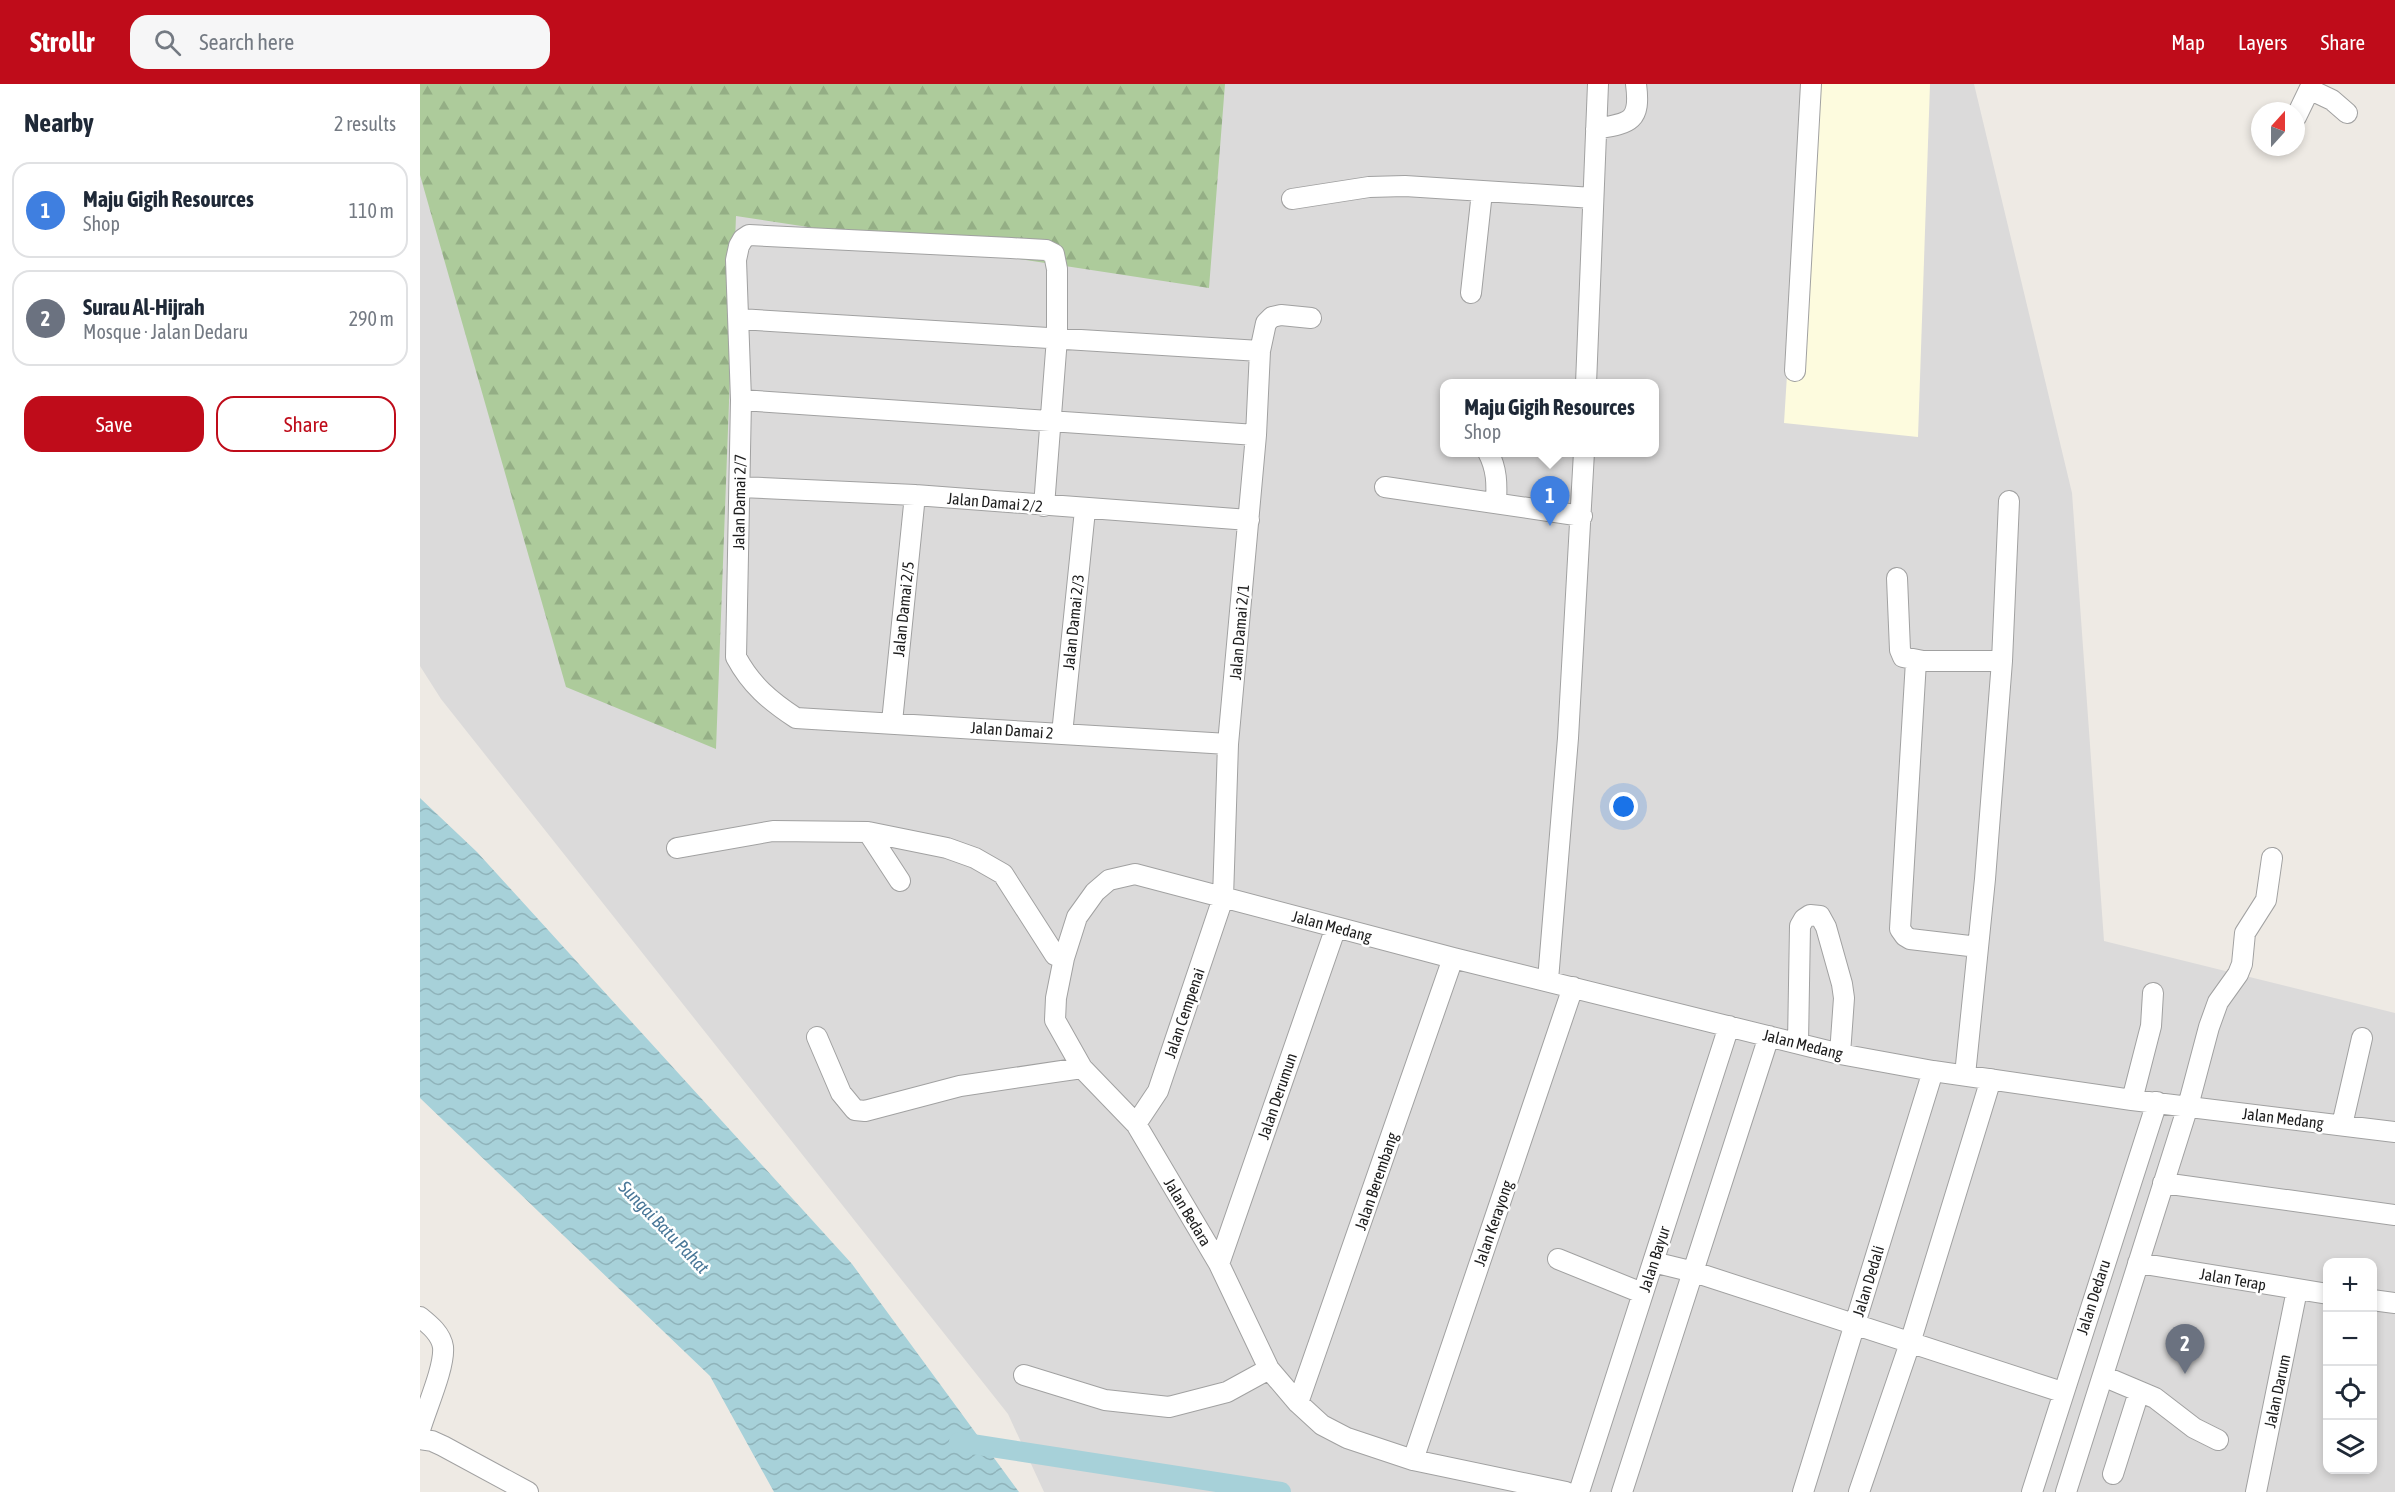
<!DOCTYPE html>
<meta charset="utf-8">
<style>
:root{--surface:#fff;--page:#f6f6f7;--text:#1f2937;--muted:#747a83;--line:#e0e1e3;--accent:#bf0c1a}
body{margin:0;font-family:"Asap Condensed",sans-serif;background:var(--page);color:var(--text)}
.controls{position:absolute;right:18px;bottom:18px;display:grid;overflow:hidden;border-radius:12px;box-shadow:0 3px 9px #0003}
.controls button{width:54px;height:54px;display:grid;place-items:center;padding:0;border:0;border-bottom:2px solid var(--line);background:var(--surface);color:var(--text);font:30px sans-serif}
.compass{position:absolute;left:1831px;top:18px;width:54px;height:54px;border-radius:50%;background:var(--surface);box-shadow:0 3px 9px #0003;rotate:21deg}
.you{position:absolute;left:1204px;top:723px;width:21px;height:21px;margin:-15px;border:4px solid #fff;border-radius:50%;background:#1a73e8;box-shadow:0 0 0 9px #1a73e833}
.badge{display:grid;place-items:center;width:39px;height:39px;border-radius:50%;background:var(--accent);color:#fff;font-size:20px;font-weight:700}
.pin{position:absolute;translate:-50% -50px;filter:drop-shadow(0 2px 3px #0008)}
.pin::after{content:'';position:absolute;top:32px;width:21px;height:18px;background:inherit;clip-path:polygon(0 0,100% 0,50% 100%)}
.popup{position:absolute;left:1020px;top:295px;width:219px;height:78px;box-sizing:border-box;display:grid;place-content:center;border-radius:12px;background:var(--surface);filter:drop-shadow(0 2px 4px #0005);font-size:20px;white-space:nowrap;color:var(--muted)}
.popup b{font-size:22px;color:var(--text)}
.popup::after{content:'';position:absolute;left:50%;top:100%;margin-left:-12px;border:12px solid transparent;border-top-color:var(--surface)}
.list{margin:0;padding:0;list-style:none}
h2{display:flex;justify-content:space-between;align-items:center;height:78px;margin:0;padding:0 24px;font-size:26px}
h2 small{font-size:20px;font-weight:400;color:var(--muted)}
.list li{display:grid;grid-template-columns:39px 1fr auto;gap:18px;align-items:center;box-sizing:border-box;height:96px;margin:0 12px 12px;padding:0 12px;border:2px solid var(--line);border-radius:18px}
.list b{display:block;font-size:22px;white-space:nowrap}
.list p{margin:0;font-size:20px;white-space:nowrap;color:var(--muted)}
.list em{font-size:20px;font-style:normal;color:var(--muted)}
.actions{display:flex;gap:12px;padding:18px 24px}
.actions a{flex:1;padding:14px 0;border:2px solid var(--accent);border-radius:18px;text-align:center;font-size:21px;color:var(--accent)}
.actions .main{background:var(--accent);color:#fff}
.icon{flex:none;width:33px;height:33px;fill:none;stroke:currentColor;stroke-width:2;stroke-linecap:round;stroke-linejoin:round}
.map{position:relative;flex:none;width:1975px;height:1408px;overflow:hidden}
header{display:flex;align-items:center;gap:36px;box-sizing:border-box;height:84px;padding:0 30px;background:var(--accent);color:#fff}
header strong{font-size:28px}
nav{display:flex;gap:33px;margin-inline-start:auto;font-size:21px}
.search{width:420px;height:54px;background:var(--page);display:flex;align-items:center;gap:15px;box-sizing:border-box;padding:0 21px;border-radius:18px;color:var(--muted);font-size:22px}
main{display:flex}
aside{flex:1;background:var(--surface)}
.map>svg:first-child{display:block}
.residential{fill:#dbdada;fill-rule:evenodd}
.education{fill:#fdfbde}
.forest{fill:url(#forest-firs)}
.water{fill:url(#water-waves)}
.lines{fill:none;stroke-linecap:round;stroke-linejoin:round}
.canal{stroke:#a7d1d9;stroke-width:20}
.minor-casing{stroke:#a1a1a1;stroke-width:22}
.minor{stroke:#fff;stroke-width:20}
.labels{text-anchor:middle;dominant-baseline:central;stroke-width:5;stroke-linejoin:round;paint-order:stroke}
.street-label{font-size:16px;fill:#1d1d1d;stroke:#fff}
.water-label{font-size:18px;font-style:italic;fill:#4a7798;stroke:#fff}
</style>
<header>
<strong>Strollr</strong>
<div class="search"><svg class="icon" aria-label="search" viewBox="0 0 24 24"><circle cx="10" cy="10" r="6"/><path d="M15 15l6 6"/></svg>Search here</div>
<nav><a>Map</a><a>Layers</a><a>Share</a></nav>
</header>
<main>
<aside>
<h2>Nearby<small>2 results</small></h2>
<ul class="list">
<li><span class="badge" style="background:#3f7fe0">1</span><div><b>Maju Gigih Resources</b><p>Shop</p></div><em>110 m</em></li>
<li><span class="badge" style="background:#6b7280">2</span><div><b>Surau Al-Hijrah</b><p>Mosque · Jalan Dedaru</p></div><em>290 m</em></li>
</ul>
<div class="actions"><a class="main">Save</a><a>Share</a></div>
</aside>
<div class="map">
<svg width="1975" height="1408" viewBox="0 0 1975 1408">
<defs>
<pattern id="forest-firs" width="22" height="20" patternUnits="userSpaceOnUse" patternTransform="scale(1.5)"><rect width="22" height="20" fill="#adcb9b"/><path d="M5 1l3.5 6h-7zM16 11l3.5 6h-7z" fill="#94ae85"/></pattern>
<pattern id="water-waves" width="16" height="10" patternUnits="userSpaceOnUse" patternTransform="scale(1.5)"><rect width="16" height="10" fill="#a7d1d9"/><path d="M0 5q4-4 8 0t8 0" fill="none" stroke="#8fb3ba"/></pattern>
</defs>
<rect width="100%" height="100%" fill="#eeeae4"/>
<!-- residential -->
<path class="residential" d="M0,0h1554l98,409 32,448 291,72v479h-1351l-36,-78 -567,-715 -21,-33zM1025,300h210v68h-210zM1908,1178h44v208h-44z"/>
<!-- education -->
<path class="education" d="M1385,0h125l-12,353 -134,-14z"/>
<!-- forest -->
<path class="forest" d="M0,0h805l-16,204 -473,-72 -20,533 -150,-62 -146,-512z"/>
<!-- water -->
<path class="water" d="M0,714l57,54 375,412 167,228h-245l-64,-116 -290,-278z"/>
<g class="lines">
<!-- canal -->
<path class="canal" d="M539,1358l322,50"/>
<!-- minor casing -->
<g class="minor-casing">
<path id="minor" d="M1891,6l21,10 15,13
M1876,33l16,-33
M1176,45c34,-6 45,-7 40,-45
M872,115l77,-12 36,-1 188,12
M1051,209l11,-101
M319,235l521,32
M1375,287l16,-287
M1166,300l12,-300
M321,316l515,35
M1068,368c9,17 9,32 8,51
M320,403l175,8 334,25
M965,403l197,29
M624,422l13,-168v-69l-3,-15 -8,-4 -35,-2 -262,-13 -6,4 -4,7 -3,14 5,140 -5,257c15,28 34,44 60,61l432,26
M1477,494l3,72 3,7 20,4h79
M1496,577l-16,268 5,7 5,3 68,8
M472,638l23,-227
M642,650l23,-224
M448,748l32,49
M257,764l96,-17 95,1 79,16 28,10 28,16 52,81 9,3
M1128,896l20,-242 16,-286
M397,953l24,56 14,17 10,1 95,-25 122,-18
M1378,959l2,-117 4,-7 6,-4 10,1 6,11 16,57 2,14 -4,56
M1545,991l20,-196 17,-218 7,-160
M1712,1016l19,-74 2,-33
M716,1040l22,-33 65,-193 5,-154 28,-309 4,-84 6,-28 6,-6 9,-2 30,3
M1922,1041l20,-87
M1743,1099l232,32
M1138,1175l84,34
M1233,1178l41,10 368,120
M1718,1179l190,31
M799,1180l117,-337
M1952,1216l23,3
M0,1233c10,8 21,17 23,30 2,20 -17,62 -23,83
M604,1291l81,25 64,7 58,-15 42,-23
M1683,1292l52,22 39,30 24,12
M878,1319l155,-445
M0,1355l12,2 11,5 85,46
M993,1376l160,-473
M1693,1390l26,-82
M1146,1408l-153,-32 -66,-22 -25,-13 -24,-22 -29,-34 -50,-105 -83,-140 -54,-56 -27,-48 1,-22 8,-40 13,-41 18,-25 14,-12 26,-6 318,84 387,96 93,17 199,29 263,32
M1159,1408l150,-466
M1202,1408l147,-456
M1383,1408l130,-421
M1439,1408l51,-149 81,-264
M1612,1408l125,-390
M1646,1408l122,-386 21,-79 9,-25 20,-28 4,-10 3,-31 21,-33 6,-42
M1836,1408l41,-202"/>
</g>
<!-- minor -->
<use href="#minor" class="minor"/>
</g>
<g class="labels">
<!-- street labels -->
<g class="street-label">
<text transform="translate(319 418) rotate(-89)">Jalan Damai 2/7</text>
<text transform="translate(575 418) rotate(5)">Jalan Damai 2/2</text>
<text transform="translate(483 525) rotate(-84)">Jalan Damai 2/5</text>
<text transform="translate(653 538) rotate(-84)">Jalan Damai 2/3</text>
<text transform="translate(819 548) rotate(-85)">Jalan Damai 2/1</text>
<text transform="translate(592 646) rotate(4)">Jalan Damai 2</text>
<text transform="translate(912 842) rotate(15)">Jalan Medang</text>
<text transform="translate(764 929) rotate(-71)">Jalan Cempenai</text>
<text transform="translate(1383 960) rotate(14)">Jalan Medang</text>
<text transform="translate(857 1012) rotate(-71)">Jalan Derumun</text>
<text transform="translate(1863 1034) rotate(7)">Jalan Medang</text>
<text transform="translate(956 1097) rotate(-71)">Jalan Berembang</text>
<text transform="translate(768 1128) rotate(59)">Jalan Bedara</text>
<text transform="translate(1073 1139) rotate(-71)">Jalan Kerayong</text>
<text transform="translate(1234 1175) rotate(-72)">Jalan Bayur</text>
<text transform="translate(1813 1195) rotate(10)">Jalan Terap</text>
<text transform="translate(1448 1197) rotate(-73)">Jalan Dedali</text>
<text transform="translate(1673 1213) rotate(-72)">Jalan Dedaru</text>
<text transform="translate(1857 1307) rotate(-78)">Jalan Darum</text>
</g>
<!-- water labels -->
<g class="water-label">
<text transform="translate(244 1143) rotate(46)">Sungai Batu Pahat</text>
</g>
</g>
</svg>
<div class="controls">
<button>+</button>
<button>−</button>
<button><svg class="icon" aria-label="locate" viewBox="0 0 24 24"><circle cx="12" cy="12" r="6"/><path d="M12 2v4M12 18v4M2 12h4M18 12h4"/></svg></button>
<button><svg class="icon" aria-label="layers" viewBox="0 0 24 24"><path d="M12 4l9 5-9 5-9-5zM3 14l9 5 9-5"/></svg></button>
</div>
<svg class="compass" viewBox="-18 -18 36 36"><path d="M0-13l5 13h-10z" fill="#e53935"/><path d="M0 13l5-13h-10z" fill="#747a83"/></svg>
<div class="you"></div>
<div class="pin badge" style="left:1130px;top:442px;background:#3f7fe0">1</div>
<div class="popup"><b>Maju Gigih Resources</b>Shop</div>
<div class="pin badge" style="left:1765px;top:1290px;background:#6b7280">2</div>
</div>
</main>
